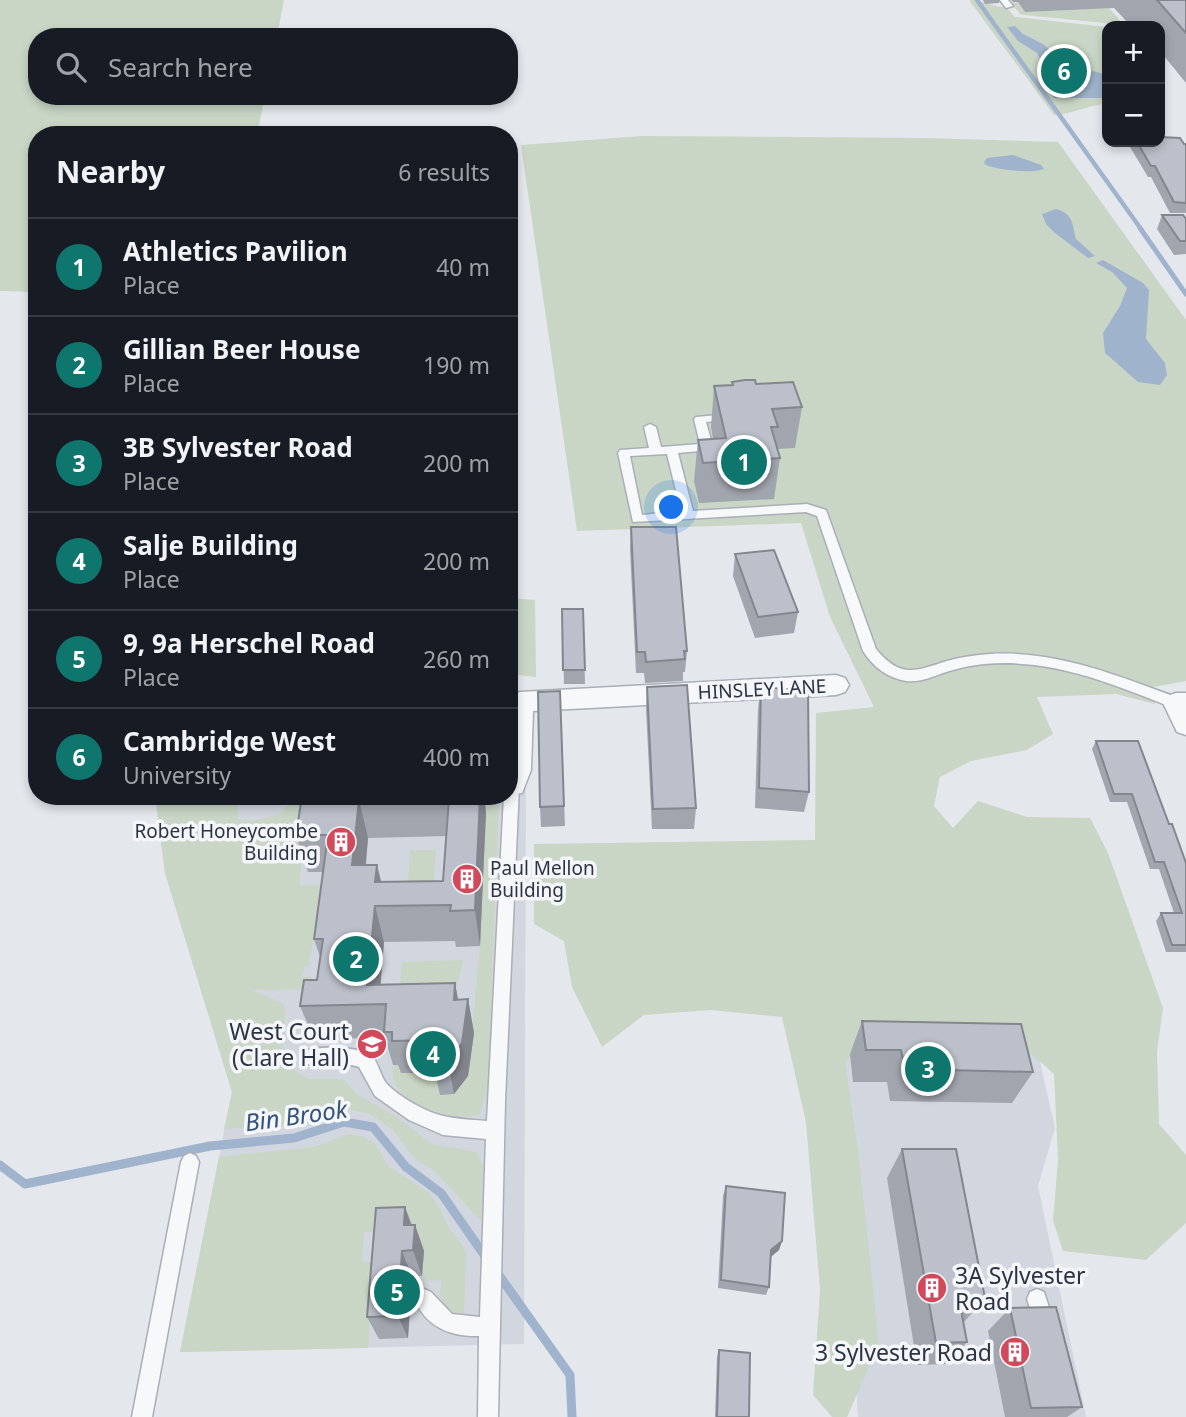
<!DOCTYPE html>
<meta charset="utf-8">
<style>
:root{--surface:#171b24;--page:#20242c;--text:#f1f3f6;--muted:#9ea1a6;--line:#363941;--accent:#0f766e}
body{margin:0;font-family:"Noto Sans",sans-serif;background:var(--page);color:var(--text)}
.controls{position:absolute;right:21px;top:21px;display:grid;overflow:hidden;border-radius:14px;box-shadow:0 4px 10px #0003}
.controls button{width:63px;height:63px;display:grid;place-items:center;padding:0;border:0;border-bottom:2px solid var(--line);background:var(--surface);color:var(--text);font:35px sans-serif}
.you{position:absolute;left:672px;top:508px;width:24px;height:24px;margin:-18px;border:5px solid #fff;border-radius:50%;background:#1a73e8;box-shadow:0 0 0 10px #1a73e833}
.badge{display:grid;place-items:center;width:46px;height:46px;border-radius:50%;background:var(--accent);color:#fff;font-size:23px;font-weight:700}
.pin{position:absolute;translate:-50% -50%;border:4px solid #fff;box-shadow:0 2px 7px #0006}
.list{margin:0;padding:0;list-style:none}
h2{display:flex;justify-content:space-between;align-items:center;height:91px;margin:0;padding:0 28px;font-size:30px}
h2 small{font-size:23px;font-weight:400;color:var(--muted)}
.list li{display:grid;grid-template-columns:46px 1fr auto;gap:21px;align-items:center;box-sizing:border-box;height:98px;padding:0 28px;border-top:2px solid var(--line)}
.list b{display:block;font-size:26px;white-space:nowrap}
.list p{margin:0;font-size:23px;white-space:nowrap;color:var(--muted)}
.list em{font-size:23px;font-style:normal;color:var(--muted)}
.icon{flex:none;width:38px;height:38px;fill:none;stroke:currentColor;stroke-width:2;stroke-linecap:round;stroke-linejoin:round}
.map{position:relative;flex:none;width:1186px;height:1417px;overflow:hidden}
.search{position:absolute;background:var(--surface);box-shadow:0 4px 10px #0003;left:28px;top:28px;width:490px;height:77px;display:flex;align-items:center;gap:18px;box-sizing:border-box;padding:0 24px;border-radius:28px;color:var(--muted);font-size:26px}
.panel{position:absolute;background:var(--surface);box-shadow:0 4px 10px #0003;left:28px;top:126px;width:490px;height:679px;border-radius:28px}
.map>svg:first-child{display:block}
.built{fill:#d2d6de}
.green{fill:#c9d6c5}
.water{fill:#9fb4cc}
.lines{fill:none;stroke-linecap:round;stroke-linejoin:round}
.stream-far2{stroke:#9fb4cc;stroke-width:4.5}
.stream-far1{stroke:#9fb4cc;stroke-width:5}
.stream{stroke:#9fb4cc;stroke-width:9}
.service-casing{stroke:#a9aeb7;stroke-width:3}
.minor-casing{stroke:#a9aeb7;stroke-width:3}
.service{fill:#f7f8fa;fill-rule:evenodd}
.minor{fill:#f7f8fa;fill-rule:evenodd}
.wall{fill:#a1a5ae;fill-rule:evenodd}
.shaded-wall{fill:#83868d}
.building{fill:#bbc0ca;stroke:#83868d;stroke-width:2;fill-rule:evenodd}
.labels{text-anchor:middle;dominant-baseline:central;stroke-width:7;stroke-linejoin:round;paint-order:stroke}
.street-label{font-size:19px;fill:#2b3445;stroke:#f4f6f9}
.poi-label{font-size:19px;fill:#2b3445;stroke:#f4f6f9;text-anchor:end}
.near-poi-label{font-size:23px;fill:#2b3445;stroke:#f4f6f9;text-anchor:end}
.near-water-label{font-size:24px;font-style:italic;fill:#34527a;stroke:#f4f6f9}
</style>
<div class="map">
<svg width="1186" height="1417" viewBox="0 0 1186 1417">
<rect width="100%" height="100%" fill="#e4e7ec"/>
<!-- built -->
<path class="built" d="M526,768l-2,576 -344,8 52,-260 -67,-219 -10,-77h354v-27z
M1028,1009l27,119 -17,58 48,231h-228l-23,-405z"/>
<!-- green -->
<path class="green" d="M0,0h284l-7,37h-240v59h228l-8,39h-220v157l-37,-1z
M969,0c15,0 22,7 37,7l9,10 92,10v77c-20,1 -33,10 -53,11z
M1018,2l7,10 84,-4 15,17 -99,-10 -5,-1 -9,-11z
M642,136l282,2 134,4 128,178v361l-33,6 2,17 -39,-10 -79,3 16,37 -26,16 -56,11 -31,16 -6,29 19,22 25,-27 49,16 63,1 18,35 55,155 -6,44 2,72 27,31v68l-40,37 -83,-9 -10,-30 5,-62 -4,-85 -46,-41 -121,-4 -42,32 14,97 20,187 -32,72h-15l-19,-22 7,-106 -14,-167 -24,-105 -71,-7 -67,5 -42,32 -30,-60 -8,-46 -30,-17v-80l281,-4 1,-127 58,-6 -44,-90 -29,-94 -224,8 -56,-386z
M509,598l26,2 1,77 -27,-3z
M161,796h76l1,23 13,2 30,-7 10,-14h19l-11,85h28l-8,16 -10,65 -5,1 -2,10h10l-2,12 -58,1 32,14 1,22 -4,36 27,17h35l14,15 38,22 37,28 44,8 7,13 -2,56 -46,-50 -21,-13 -21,-28 -23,-16 -30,-7 -25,3 -22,14 -69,5 8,-37 -67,-219 -9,-70z
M414,796h84l1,2 -11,292 -9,25c-25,5 -67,-5 -82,-28 -5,-7 -4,-15 -4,-22l75,11 12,-130 5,-133z
M410,850h26l-4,59 -26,1z
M463,960l-12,51 -54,7 5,-56z
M349,1134l16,3 11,8 12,21 41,27 11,16 9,19 17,23 -2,65 -24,-9 1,-27 -18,1 1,-29 -39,-21 -21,1 -2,30h13l-7,86 -188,4 39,-195 95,-10z"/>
<!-- water -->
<path class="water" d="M1015,26l8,8 20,10 21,19 43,12v23h-53l-8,-13 2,-11 -11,-21 -19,-12 -11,-14z
M1013,155l28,10 3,4c-12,5 -46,1 -58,-4l-2,-3 3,-4z
M1056,209c18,5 16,15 20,30l19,17 -7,2 -33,-25 -9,-9 -4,-10z
M1103,260l40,23 6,7 -3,49 19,24 2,12 -7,10 -22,-3 -33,-29 -2,-20 17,-27 7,-18 -15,-16 -16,-9z"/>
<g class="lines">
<!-- stream-far2 -->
<path class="stream-far2" d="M977,0l164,229"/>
<!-- stream-far1 -->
<path class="stream-far1" d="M1140,228l46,66"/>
<!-- stream -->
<path class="stream" d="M0,1165l25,19 185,-38 84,-8 50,-16 29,5 33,40 35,26 46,66
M496,1271l74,104 2,42"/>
<!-- service casing -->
<g class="service-casing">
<path id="service" d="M1000,0h8l5,6 -7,2z
M730,414l6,3 -2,2 -28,3 7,25 -2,3 -33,3 15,58 114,-7 19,6 50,139c25,30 39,22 71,12 14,-4 28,-6 43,-7 67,-4 129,22 191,45l2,4 -2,4h-10c-60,-24 -120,-49 -187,-43 -10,1 -21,3 -31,6 -16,4 -30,13 -47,11 -18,-3 -33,-14 -43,-30l-46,-135 -11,-4 -173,10 -15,-69 2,-3 29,-2 -5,-21 6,-3 6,3 5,20 39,-3 -6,-25 2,-2zM667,454l14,57 -39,4 -12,-59z
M512,779l5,2 2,4 -14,316 -7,316h-20l1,-81c-28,1 -53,-9 -65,-37l3,-7 7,-3 7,3 21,22 28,3 6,-178 -43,-4 -34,-15 -34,-24 -16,-29c-17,-6 -37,2 -54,-4l-3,-6 3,-6c14,-5 51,-5 65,4 8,5 10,20 16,28 8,9 25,20 36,25 21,11 42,11 65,13l17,-325h5v-16z
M190,1153l6,3 3,6 -47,255h-20l49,-255 3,-6z
M1037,1289l7,3 10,31 -3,7 -7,3 -7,-3 -10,-31 3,-7z"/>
</g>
<!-- minor casing -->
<g class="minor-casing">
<path id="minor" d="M836,675l9,3 4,7 -4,7 -9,3 -303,16 -2,59 -9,23 -13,2 2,-100 9,-3z
M1176,693h10v42l-9,-3 -14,-29 4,-7z"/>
</g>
<!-- service -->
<use href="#service" class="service"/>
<!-- minor -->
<use href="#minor" class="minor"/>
</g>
<!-- wall -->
<path class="wall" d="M983,0h17l-1,3 -14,1z
M1011,0h175v83l-26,-32v-25h-20l-2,-2h-9l-15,-16 -89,4 -7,-10h-5z
M1132,142h28l26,2v69h-16l-19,-36h-3l-18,-30z
M1162,215l24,4v35l-12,1 -17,-26z
M732,382l24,2 46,23 -7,41 -18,1 3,9 -6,41 -75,4 -5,-22 4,-41 15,-1 -2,-12 3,-41h18z
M631,527l56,124 -2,21h-2v9l-38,2 -1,-10h-8l-6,-124z
M735,554l63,58 -4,21 -39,5 -22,-62z
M562,609h21l2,75h-21z
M647,687l49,121 -2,21h-42l-6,-121z
M761,687l48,105 -5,20 -49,-4 3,-100z
M560,691l5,135 -24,1 -1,-20z
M1096,741l73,83 17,39v89h-20l-10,-31 5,-8h13l-15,-44h-9l-23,-67h-17l-18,-53z
M302,796h182l2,16 -6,134 -24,1 -1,-6 -71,1 -4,43 75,-2 3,16h10l6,34 -6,43 -14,18 -14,1 -5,-22h-34l-3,-8h-5l-8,-27 -71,1 -14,-33 17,-26 3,-23 -6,-18 9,-67h-15l-12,-37zM447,836l-4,45 -61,1 -16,-17 2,-27z
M862,1021l171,51 -21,31 -122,-2 -3,-19h-34l-3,-28z
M902,1149l83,149 -20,23h-2l4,21 -20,22 -30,1 -30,-187z
M726,1186l56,55 -3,9 -8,7 -2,30 -3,8 -48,-7 5,-92z
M405,1207l7,18h3l9,26 -2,25h-10l-4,62 -29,1 -12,-22z
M1010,1308l72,99 -15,10h-62l-17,-86z
M719,1350l30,67h-34l2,-60z"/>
<!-- shaded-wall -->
<path class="shaded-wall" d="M480,796h4l2,16 -6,134 -5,-36z
M359,800l9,38 -6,64 -10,-37z
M377,865l9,36 -11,-19z
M375,906l9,36 -5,62 -12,-19z
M455,983l6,34 -7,-17z
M468,999l6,34 -6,43 -14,18 -6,-32z
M405,1207l9,26 1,-8 9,26 -2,25 -18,-51z
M782,1241l-3,9 -11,9 3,-9z
M402,1251l10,25 -4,62 -10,-22z"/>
<!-- building -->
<path class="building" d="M1157,0h29v33z
M1160,137l20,1 4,6h2v59l-12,-1 -19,-36h-4l-14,-24h23z
M1162,215h21l3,4v22h-6z
M745,380h10l1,4 37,-2 9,25 -30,2 6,18h-7l9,31 -77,5 -5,-23 28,-2 -12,-52 19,-1 -1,-3z
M631,527h45l11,124h-3l1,8 -39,3 -1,-10h-8z
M774,550l24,62 -40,5 -23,-63z
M562,609h21l2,61h-22z
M687,685l9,123 -43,1 -6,-122z
M761,687l47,4 1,101 -50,-4z
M560,691l4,115 -24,1 -2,-115z
M1096,741h42l31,83h3l14,39v82h-14l-11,-32h21l-18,-51h-9l-23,-68h-18z
M302,796h178l-5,114 -25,1 1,-6 -76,1 -8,79 88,-2 -1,17 14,-1 -6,44 -14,19 -15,1 1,-23 -42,1v-9h-8l2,-28 -86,2 4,-26h13l6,-41h-9l14,-104h-32zM449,798l-6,83 -68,1 2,-17h-25l7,-65z
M862,1021l159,3 12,48 -128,-3 -4,-19h-35z
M902,1149h54l29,149 -26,1 8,43 -31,1z
M726,1186l59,7 -3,48 -11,9 -2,37 -48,-7z
M405,1207l-1,18h11l-2,25 -11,1 -4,65 -31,1 9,-109z
M1056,1307l26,100 -51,1 -21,-100z
M719,1350l31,3 -1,64h-32z"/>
<!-- icons -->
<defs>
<g id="building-disc" transform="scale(1.575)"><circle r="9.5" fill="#d1495b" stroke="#f4f6f9"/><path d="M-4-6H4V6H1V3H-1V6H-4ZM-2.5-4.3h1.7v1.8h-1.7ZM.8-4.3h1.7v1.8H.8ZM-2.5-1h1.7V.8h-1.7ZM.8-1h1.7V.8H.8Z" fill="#fff"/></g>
<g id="university-disc" transform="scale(1.575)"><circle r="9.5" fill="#d1495b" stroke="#f4f6f9"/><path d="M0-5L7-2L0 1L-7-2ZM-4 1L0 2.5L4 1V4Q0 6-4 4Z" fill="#fff"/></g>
</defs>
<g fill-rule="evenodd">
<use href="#building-disc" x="341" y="842"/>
<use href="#building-disc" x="467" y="879"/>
<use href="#university-disc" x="372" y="1044"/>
<use href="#building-disc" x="932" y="1288"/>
<use href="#building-disc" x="1015" y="1352"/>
</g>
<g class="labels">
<!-- street labels -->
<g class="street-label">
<text transform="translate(762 689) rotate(-3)">HINSLEY LANE</text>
</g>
<!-- poi labels -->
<g class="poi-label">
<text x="318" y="831">Robert Honeycombe<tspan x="318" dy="22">Building</tspan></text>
<text x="490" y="868" text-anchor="start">Paul Mellon<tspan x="490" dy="22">Building</tspan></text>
</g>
<!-- near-poi labels -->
<g class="near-poi-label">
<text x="349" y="1031">West Court<tspan x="349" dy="26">(Clare Hall)</tspan></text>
<text x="955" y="1275" text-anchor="start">3A Sylvester<tspan x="955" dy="26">Road</tspan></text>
<text x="992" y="1352">3 Sylvester Road</text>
</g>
<!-- near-water labels -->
<g class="near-water-label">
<text transform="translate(296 1115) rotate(-8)">Bin Brook</text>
</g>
</g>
</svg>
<div class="controls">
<button>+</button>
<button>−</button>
</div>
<div class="you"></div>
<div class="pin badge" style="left:744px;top:462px">1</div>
<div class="pin badge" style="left:356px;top:959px">2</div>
<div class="pin badge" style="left:928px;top:1069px">3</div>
<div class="pin badge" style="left:433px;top:1054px">4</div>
<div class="pin badge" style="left:397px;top:1292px">5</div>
<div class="pin badge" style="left:1064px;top:71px">6</div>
<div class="search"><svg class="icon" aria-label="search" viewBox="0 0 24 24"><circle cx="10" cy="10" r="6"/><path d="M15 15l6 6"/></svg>Search here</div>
<section class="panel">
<h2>Nearby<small>6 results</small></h2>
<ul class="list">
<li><span class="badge">1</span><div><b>Athletics Pavilion</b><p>Place</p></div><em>40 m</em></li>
<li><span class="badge">2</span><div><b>Gillian Beer House</b><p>Place</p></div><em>190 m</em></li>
<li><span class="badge">3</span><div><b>3B Sylvester Road</b><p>Place</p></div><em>200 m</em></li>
<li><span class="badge">4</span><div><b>Salje Building</b><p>Place</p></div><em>200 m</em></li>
<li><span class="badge">5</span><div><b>9, 9a Herschel Road</b><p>Place</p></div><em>260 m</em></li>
<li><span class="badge">6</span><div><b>Cambridge West</b><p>University</p></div><em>400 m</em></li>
</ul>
</section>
</div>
